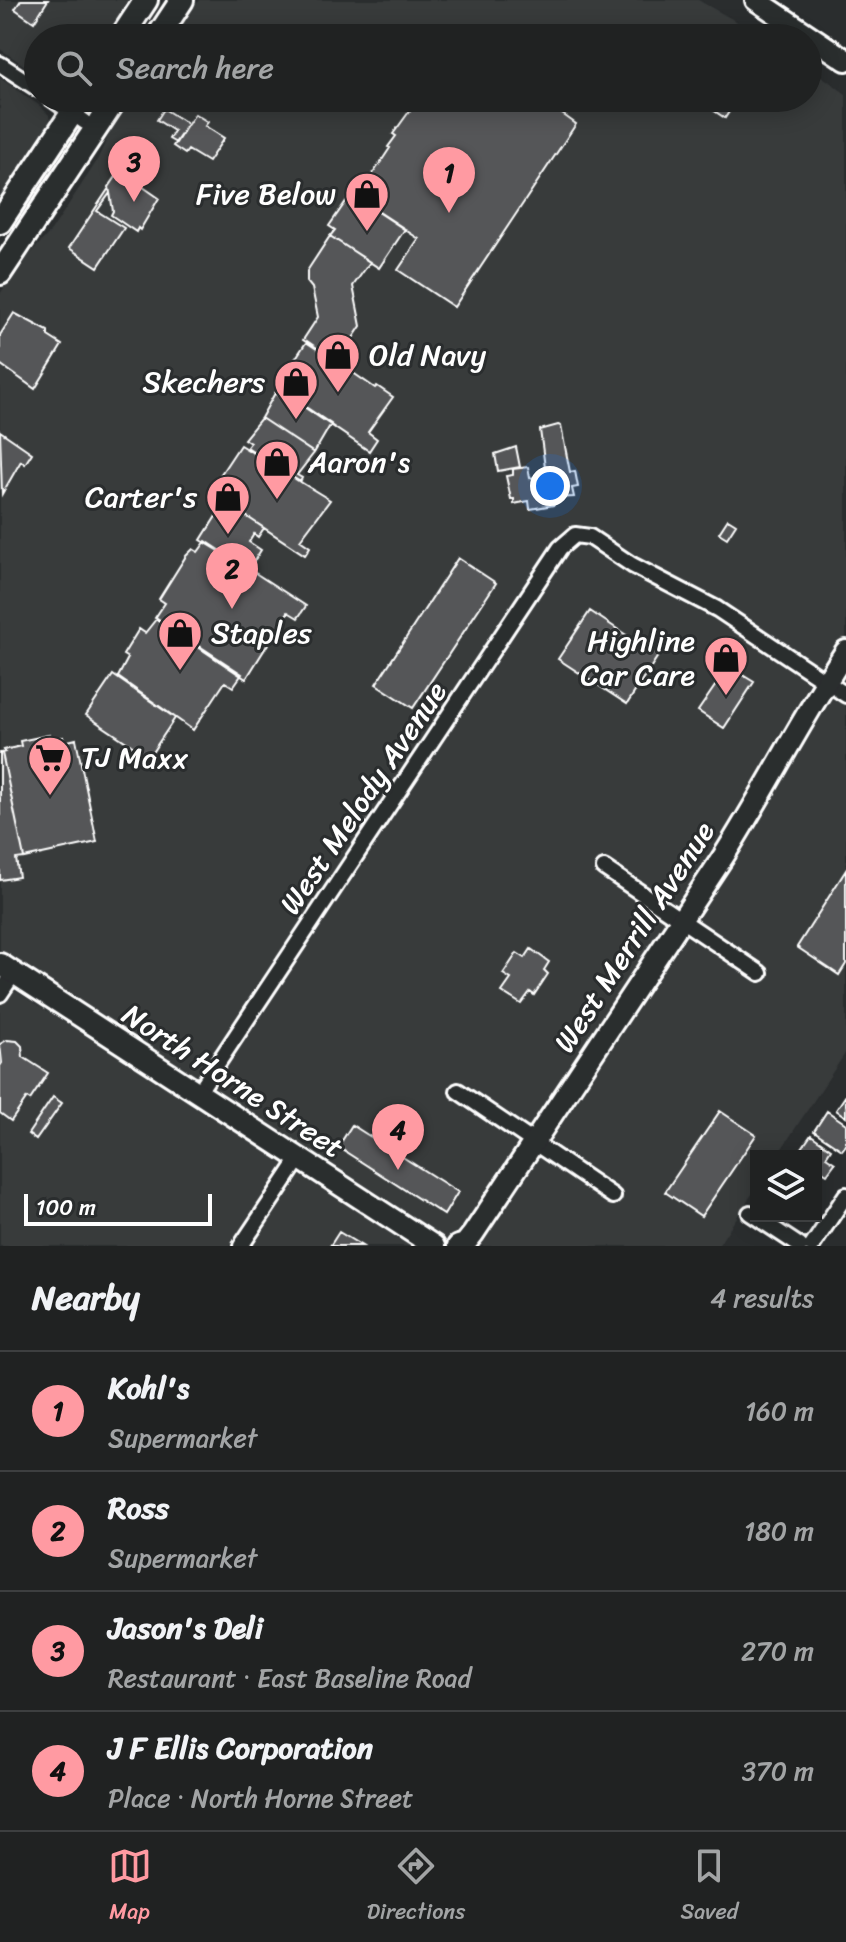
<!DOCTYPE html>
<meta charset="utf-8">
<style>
:root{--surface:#202222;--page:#2d2f2f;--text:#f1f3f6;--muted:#a2a4a5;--line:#3d3f40;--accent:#ff9aa2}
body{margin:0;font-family:Sriracha,sans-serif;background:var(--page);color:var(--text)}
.controls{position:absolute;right:24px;bottom:24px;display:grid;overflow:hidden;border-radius:0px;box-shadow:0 4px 20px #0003}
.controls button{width:72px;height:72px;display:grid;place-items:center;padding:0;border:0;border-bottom:2px solid var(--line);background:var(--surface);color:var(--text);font:40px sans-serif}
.scale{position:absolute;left:24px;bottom:20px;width:188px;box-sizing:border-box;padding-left:8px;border:4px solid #fff;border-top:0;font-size:22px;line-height:28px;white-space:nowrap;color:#fff;-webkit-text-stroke:6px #2a2d2e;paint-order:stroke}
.you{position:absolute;left:550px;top:486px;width:28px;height:28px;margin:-20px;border:6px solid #fff;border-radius:50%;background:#1a73e8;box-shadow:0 0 0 12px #1a73e833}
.badge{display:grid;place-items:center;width:52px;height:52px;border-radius:50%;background:var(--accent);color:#111;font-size:26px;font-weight:700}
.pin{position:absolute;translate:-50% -66px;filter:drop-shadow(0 2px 4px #0008)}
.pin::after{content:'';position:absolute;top:42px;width:28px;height:24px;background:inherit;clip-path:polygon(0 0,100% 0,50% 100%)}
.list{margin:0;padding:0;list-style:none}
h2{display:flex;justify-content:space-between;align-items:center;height:104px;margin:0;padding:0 32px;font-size:34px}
h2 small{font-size:26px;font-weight:400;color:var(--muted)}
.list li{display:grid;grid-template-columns:52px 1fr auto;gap:24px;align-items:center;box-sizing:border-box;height:120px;padding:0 32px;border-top:2px solid var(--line)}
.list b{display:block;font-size:30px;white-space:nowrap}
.list p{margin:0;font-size:26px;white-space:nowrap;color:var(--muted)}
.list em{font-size:26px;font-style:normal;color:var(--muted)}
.icon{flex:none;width:44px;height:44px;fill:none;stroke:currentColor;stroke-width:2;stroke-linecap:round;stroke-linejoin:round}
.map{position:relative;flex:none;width:846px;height:1246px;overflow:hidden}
.search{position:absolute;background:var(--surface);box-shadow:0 4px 20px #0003;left:24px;right:24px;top:24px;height:88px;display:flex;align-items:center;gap:20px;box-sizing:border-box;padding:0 28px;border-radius:44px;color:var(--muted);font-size:30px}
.sheet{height:584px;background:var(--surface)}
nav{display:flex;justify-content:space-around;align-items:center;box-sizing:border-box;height:112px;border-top:2px solid var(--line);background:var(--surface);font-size:22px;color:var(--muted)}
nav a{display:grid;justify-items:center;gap:4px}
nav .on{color:var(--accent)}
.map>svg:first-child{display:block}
.built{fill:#373a3b}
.building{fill:#555758;stroke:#fff;stroke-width:2}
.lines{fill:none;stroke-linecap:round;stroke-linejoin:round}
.street-casing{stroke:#fff;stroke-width:20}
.secondary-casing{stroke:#fff;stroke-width:26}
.primary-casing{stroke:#fff;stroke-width:28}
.street{stroke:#2a2d2e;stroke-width:14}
.secondary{stroke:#2a2d2e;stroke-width:20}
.primary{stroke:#2a2d2e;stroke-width:22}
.labels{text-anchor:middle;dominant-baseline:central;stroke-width:6;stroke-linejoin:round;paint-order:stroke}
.poi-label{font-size:30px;fill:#fff;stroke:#2a2d2e;text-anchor:end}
.street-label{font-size:30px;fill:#fff;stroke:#2a2d2e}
</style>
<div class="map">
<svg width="846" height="1246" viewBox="0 0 846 1246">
<rect width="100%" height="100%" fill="#2a2d2e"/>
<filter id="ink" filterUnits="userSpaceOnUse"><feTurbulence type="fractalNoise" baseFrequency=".0125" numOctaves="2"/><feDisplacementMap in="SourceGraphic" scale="16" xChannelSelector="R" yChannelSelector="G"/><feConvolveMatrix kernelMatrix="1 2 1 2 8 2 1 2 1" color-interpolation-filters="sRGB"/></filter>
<g filter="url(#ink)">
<!-- built -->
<path class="built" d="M0,0h128l-21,38h-69v37l-38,-26z
M199,0h499l68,38h-594z
M808,66l38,28v958l-69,104h-21v32l-38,58h-718v-265l90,57 14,-18 -104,-69v-657l17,-26 34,-37 44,-67 21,-44 15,-22h677z
M0,78l40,28 9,9 1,8 -1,4 -49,77z"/>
<!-- building -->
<path class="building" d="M48,0l-14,22 -19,-13 6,-9z
M419,98h121l36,26 -122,183 -56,-37 21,-31 -62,-41 33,-50 -2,-1 8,-11 -3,-2z
M695,98h43l-13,20z
M164,109l24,15 -12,19 -7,-4 5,-8 -17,-11z
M195,114l13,8 -3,4 19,12 -16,24 -20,-12 -3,4 -12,-8z
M120,171l39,27 -19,32 -2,-2 -2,4 -25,-17 2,-4 -4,-24z
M109,188l1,5 -13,18 27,17 -26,39 -29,-19z
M356,197l49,32 -26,39 -49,-32 5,-6 -6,-4 18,-26 4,3z
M330,236l40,26 -17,24 8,40 -24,36 -34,-22 15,-23 -6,-29 -5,-6v-11z
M14,313l34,18v5l14,9 -27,44 -35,-25v-29z
M307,341l68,47 2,-2 16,11 -25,35 9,7 -8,12 -93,-63z
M282,391l49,33 -17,29 -53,-35 14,-25 4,3z
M261,418l53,35 -17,22 5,3 -2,4 -53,-35 3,-4 -6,-4z
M558,425l3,1 9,46 5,-1 3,16 -6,1 2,9 -21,1 1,7 -24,4 -1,-8 -15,3v-5h-3l-5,-23 7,-1v-6l15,-2 2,11 16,-3 -6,-45z
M0,431l32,22 -7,11 -4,-3 -19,33z
M240,445l90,55 -30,40 10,7 -5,8 -91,-60 2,-3 -5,-3z
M516,447l4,20 -22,4 -3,-17z
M225,502l39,26 -6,9 -4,-3 -5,8 12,8 -12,19 -48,-29z
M728,519l8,5 -9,14 -8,-5z
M206,541l100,65 -8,12 -10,-6 -42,67 -91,-61 10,-15 -6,-4 27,-43 7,-7 5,3z
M458,558l38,25 -83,125 -37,-24z
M590,611l68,45 -31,48 -69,-45z
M157,618l85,56 -9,13 -8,-5 -32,48 -75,-53 10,-19 -5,-3 16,-26 6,4z
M736,671l18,11 -30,46 -26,-17 26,-38 5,3z
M113,675l62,43 -26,39 -63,-42z
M49,735l1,5 13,-3 1,5 12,-3 21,103 -73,16 -22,-105 3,-1 -1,-2 17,-4 -1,-5z
M0,753h2l22,105 -8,1 3,18 -19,3z
M846,870v94l-7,11 -42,-28z
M531,949l18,13 -5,8 4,4 -14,21 -4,-3 -9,12 -19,-12 9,-13 -8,-5 14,-21 8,5z
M7,1040l10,1 5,5 1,11 25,16 -18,27 -3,-2 -16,23 -11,-8v-47l2,-3 -2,-19z
M846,1095v22l-10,-7z
M53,1097l9,6 -26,37 -8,-6z
M720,1111l36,24 -55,81 -36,-24z
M827,1111l19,13v21l-4,5 -28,-19z
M352,1125l106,67 -14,23 -106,-68z
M811,1135l20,14 -5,8 9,6 -8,11 -11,-7v-11h-8l-8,-5z
M339,1232l23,14h-32z"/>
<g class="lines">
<!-- street casing -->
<g class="street-casing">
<path id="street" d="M0,64l38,25
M51,98l34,24
M604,868l156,105
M0,994l14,-21
M458,1091l155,105
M198,1093l362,-545 15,-13 15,2 42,28 85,44 129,86
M750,1213l50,33
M241,1246l58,-87
M812,1246l34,-51"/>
</g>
<!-- secondary casing -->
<g class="secondary-casing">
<path id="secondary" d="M756,0l90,60
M0,964l434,282
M458,1246l7,-2 8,-10 250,-377c43,-68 79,-139 123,-206"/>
</g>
<!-- primary casing -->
<g class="primary-casing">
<path id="primary" d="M121,38l25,-38
M157,38l25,-38
M0,222l82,-124
M0,273l116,-175"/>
</g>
<!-- street -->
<use href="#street" class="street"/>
<!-- secondary -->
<use href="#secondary" class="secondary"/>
<!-- primary -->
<use href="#primary" class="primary"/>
</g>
</g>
<!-- icons -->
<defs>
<g id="shop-pin" transform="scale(2.3)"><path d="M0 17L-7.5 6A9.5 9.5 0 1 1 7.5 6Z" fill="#ff9aa2" stroke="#2a2d2e"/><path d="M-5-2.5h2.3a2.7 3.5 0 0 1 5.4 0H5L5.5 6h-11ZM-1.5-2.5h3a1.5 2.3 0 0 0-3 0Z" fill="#111"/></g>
<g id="supermarket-pin" transform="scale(2.3)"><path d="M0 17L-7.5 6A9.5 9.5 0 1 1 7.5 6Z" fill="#ff9aa2" stroke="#2a2d2e"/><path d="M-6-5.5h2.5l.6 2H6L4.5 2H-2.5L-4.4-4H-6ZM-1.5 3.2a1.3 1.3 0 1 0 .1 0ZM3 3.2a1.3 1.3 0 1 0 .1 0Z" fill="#111"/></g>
</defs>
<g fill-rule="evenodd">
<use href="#shop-pin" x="367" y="194"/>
<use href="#shop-pin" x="338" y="355"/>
<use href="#shop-pin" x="296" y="382"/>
<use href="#shop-pin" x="277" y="462"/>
<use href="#shop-pin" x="228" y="497"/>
<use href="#shop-pin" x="180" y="633"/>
<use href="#shop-pin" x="726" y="658"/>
<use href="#supermarket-pin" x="50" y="758"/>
</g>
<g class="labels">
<!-- poi labels -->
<g class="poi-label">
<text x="336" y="194">Five Below</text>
<text x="369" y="355" text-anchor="start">Old Navy</text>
<text x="265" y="382">Skechers</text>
<text x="308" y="462" text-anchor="start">Aaron's</text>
<text x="197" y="497">Carter's</text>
<text x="211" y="633" text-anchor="start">Staples</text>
<text x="695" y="641">Highline<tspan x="695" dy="34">Car Care</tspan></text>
<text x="81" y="758" text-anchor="start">TJ Maxx</text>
</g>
<!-- street labels -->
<g class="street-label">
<text transform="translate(363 798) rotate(-56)">West Melody Avenue</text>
<text transform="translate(634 937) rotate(-57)">West Merrill Avenue</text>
<text transform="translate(233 1081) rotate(33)">North Horne Street</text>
</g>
</g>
</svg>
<div class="controls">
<button><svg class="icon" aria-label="layers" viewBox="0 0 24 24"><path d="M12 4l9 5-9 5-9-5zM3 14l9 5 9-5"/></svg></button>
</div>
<div class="scale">100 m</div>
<div class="you"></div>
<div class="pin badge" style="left:449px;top:213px">1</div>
<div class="pin badge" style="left:232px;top:609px">2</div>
<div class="pin badge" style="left:134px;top:202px">3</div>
<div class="pin badge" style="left:398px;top:1170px">4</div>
<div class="search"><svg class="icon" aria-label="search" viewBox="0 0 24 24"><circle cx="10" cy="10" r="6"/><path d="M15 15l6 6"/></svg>Search here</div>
</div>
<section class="sheet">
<h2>Nearby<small>4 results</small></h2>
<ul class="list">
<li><span class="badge">1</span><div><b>Kohl's</b><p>Supermarket</p></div><em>160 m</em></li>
<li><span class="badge">2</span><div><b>Ross</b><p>Supermarket</p></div><em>180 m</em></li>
<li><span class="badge">3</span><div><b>Jason's Deli</b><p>Restaurant · East Baseline Road</p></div><em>270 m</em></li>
<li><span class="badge">4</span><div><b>J F Ellis Corporation</b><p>Place · North Horne Street</p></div><em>370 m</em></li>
</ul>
</section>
<nav>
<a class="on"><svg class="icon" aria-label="map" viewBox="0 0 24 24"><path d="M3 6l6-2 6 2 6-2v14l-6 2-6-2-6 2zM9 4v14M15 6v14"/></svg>Map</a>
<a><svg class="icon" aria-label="directions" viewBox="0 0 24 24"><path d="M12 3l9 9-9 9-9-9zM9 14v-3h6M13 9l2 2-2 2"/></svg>Directions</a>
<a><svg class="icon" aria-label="saved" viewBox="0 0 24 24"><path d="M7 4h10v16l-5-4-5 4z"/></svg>Saved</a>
</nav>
